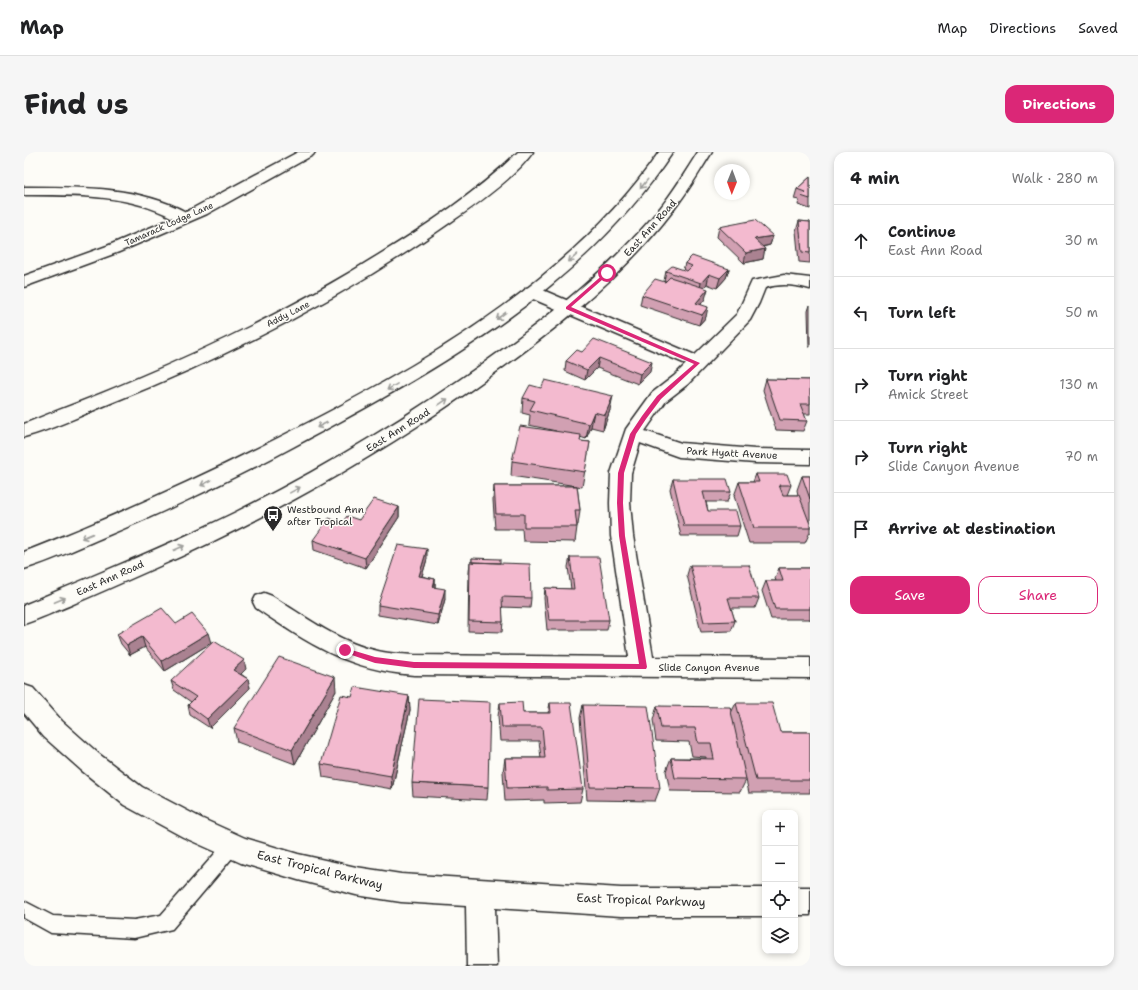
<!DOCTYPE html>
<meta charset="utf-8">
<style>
:root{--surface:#fff;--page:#f6f6f6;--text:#202124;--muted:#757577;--line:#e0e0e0;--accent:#db2777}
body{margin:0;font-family:"Shantell Sans",sans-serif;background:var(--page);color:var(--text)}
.controls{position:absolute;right:12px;bottom:12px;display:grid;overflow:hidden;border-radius:8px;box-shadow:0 2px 6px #0003}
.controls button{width:36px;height:36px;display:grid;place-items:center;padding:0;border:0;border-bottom:1px solid var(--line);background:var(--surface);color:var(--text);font:20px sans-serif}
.compass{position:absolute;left:690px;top:12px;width:36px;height:36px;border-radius:50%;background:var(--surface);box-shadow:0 2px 6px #0003;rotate:181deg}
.stop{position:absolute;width:12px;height:12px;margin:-9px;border:3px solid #db2777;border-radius:50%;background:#fff}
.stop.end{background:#db2777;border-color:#fff;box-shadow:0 1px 4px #0008}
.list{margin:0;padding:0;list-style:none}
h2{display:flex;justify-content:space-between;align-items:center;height:52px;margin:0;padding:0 16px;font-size:17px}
h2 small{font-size:13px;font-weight:400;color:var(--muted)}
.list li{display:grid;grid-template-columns:26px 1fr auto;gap:12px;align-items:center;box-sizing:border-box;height:72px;padding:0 16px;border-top:1px solid var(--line)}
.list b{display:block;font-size:15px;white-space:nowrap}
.list p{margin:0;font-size:13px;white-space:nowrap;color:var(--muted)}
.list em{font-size:13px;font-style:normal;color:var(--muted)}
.actions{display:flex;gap:8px;padding:12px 16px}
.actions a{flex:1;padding:9px 0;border:1px solid var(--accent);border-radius:12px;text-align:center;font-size:14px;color:var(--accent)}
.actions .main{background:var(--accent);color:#fff}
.icon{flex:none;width:22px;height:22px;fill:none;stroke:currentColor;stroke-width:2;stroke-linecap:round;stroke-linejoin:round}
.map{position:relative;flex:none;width:786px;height:814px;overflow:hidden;border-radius:12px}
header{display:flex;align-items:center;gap:24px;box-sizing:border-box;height:56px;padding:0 20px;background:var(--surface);border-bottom:1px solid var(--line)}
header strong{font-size:19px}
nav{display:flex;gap:22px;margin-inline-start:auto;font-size:14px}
.intro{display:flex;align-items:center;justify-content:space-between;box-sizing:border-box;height:96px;padding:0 24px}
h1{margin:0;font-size:28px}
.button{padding:10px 18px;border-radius:12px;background:var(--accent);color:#fff;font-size:14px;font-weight:700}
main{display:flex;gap:24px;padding:0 24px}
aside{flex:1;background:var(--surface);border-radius:12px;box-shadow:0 2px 6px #0003}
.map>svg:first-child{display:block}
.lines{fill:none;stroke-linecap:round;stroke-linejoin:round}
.lane-casing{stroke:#2b2b2b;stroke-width:3}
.street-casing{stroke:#2b2b2b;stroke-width:3}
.secondary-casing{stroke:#2b2b2b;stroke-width:3}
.lane{fill:#fdfcf7;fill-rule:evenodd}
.street{fill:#fdfcf7;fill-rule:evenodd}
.secondary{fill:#fdfcf7;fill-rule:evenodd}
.wall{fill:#d1a0b2;stroke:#2b2b2b}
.shaded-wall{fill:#aa8291;stroke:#2b2b2b}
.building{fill:#f3bacf;stroke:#2b2b2b}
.oneway{stroke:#9e9e9b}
.route{fill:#db2777}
.labels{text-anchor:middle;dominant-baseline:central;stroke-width:3;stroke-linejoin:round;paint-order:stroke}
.far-street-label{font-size:9px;fill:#2b2b2b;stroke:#fdfcf7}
.street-label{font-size:10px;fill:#2b2b2b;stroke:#fdfcf7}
.poi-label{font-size:10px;fill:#2b2b2b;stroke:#fdfcf7;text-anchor:start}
.near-street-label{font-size:12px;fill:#2b2b2b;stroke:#fdfcf7}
</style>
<header>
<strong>Map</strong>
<nav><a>Map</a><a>Directions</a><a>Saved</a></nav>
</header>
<div class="intro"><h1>Find us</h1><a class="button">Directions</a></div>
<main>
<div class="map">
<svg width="786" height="814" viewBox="0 0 786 814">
<rect width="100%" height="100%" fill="#fdfcf7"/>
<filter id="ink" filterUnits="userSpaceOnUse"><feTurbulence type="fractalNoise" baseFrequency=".025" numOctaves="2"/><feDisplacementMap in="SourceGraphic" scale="8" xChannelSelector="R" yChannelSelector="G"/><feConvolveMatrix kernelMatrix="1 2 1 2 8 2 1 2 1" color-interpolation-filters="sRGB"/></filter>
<g filter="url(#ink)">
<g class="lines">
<!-- lane casing -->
<g class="lane-casing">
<path id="lane" d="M208,686l6,3 2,5 -2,5 -66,78 -38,9 -83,-5 -27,-15v-17l29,15 81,4 27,-5 65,-74z"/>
</g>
<!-- street casing -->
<g class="street-casing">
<path id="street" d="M274,0h17l-2,3 -106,59 -88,38 -95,35v-11l83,-30 66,-28c-45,-24 -99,-23 -149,-23v-8c54,0 113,-1 162,25z
M494,0h15c-17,25 -60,55 -85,72 -104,73 -219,132 -337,179 -27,11 -59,27 -87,34v-13c36,-15 73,-28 109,-44 86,-36 169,-77 247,-126 49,-30 97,-62 138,-102z
M760,123l26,3v11c-16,-4 -29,-6 -45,-1l-6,15 -9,17 -62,64 -22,17 -21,30 36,12 74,6 55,1v14l-55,-1 -76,-6 -39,-14 -9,30 -1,30 3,33 20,121 157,1v20l-396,-3c-66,-5 -105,-31 -158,-67l-3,-6 3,-6 8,-3 8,3c32,20 65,45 102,54 13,4 27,4 40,5l215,2 -18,-121 -1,-33 1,-30 15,-44 26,-36 22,-17 12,-12 -160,-68 -2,-4 2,-4 6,-1 6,1 157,67 42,-41 15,-33z"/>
</g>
<!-- secondary casing -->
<g class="secondary-casing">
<path id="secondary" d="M635,0h14c-94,142 -248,225 -395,303 -57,30 -114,57 -174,82 -26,11 -53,24 -80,32v-17c87,-34 171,-72 254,-114 139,-70 291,-155 381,-286z
M674,0h14c-13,21 -25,41 -40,60 -55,72 -130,128 -204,180 -99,69 -204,128 -315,177 -27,12 -54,24 -82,36 -15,6 -31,14 -47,19v-19c71,-30 143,-59 212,-93 88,-44 172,-95 252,-152 63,-45 124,-93 173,-153 14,-18 25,-36 37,-55z
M0,533l9,3 29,33 37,33 43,33 61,32 42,19 53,16 58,13 45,7 220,14h144v28h-144l-126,-8 2,58h-30l-1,-60 -65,-4 -45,-7 -58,-15 -57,-17 -58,-26 -59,-32 -43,-35 -37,-33 -20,-24z
M771,735h15v28h-15z"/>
</g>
<!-- lane -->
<use href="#lane" class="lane"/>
<!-- street -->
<use href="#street" class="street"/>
<!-- secondary -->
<use href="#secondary" class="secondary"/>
</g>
<!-- wall -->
<path class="wall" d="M786,25v32l-12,-4 1,-5 -5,-1 3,-10z
M775,69l11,1v41l-11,-1 -3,-31z
M695,75l54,9 -3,9 -7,2v12l-19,4 -27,-26z
M661,111l44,6 -3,9 -9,10 -10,-4 -3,3 1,12 -4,5 5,13 -7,8 -59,-20 2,-10 24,-14h-2l2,-10 17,-1z
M786,153v42h-1l-1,-36z
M558,200l68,20 -12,12 -41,-16 -12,12 -20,-9 1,-10z
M742,227l44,1v34h-6l3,7 -4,10 -27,-1 -13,-40z
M499,246l87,12 -7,20 -12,-3 -5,12 -6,-2v4l10,1 -8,45 -5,-1 3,24 -2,15h-1v2l-2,15 -52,-1 -1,-12h-27l-2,-29 1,-14h83l-66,-10 1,-15 44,-30 -27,-6 1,-10 -8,-2z
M732,322l35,11 -4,10h11l-1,-5 5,-14h8v57v-1l-5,11h-56l-15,-47 5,-14h14z
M649,327l58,13 -4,10h-21l2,9 32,15 -3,10h-56l-11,-47z
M375,355v10l-33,51 -52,-18 -1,-10 29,-17 17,-3z
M546,405l39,63 -2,10h-60l-3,-32 1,-10 26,1 -3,-22z
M448,406l28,5 31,35 -1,10 -28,-1 1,15 -1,10 -34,-1 1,-59 1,-10h2z
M403,407l-5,17 13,3v9l10,11 -7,26 -60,-10v-10z
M666,413l69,33 -4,10h-24l4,13 -4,10 -30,1 -14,-57z
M755,416h31v52v-1h-39l-9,-28 4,-10h10l-1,-3z
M152,472l35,19 -46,28 -20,-24 -15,8 -9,-11 -4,-10z
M222,517l-5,5 7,5 2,9 -40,40 -20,-13 -2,-10 3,-3 -17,-12 -3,-9z
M312,539l-41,73 -58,-22 -3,-14z
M385,544l1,14 -18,79 -69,-12 -2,-13 31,-67z
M476,551l23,10h25l2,-10 33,86 -3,13 -36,1v-3l-39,1 -2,-29 2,-14h36l-2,-17h-39l-2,-25z
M712,551l44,29h30v61h-61l-3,-13 -6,12 -70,-1 -4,-20 5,-13h35v-1l-14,-1 -3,-14 -33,-1 -3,-21 4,-14 74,7z
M559,553l77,83 -5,13 -68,-1 -7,-82z
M388,631l76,4 -1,13 -74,-4z"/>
<!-- shaded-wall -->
<path class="shaded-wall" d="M749,84l-3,9 -18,4 2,-10z
M741,97l-2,10 -19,4 2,-10z
M705,117l-3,9 -9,10 3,-10z
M685,122l-2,10 -8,9 2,-10z
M684,137l-3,10 -11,14 2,-10z
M684,155l-2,10 -7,8 3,-10z
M575,206l-2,10 -12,12 2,-10z
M628,210l-2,10 -12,12 2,-10z
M589,244l-3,14 -7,20 2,-15z
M570,260l-3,15 -5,12 3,-15z
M375,355v10l-33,51 -1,-10z
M403,397v10l-8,27v-10z
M411,427v10l-2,-2z
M421,437v10l-7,26v-10z
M184,481l3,10 -46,28 -3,-10z
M118,485l3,10 -15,8 -3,-10z
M220,508l2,9 -10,10 -3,-9z
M311,525l1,14 -41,73 -3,-14z
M224,527l2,9 -40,40 -3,-9z
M385,544l1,14 -18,79 -1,-13z"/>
<!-- building -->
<path class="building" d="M786,25v22l-9,-3 4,-4 -8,-3z
M731,68l18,16 -19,3 11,10 -19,4 -27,-26z
M775,69l11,1v31l-8,-1z
M668,104l37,13 -9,9 -11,-4 -8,9 -35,-12 6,-5 15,5 5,-5 -7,-3z
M646,125l38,12 -12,14 12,4 -6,8 -60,-20 13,-16 10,3z
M570,187l58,23 -12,12 -41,-16 -12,12 -21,-9 11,-11 5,2z
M742,227l44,1v24h-10l7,17 -27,-1z
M521,228l68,16 -8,19 -11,-3 -5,12 -59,-14 5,-9 -12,-3 7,-13 11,3z
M496,274l61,9 -1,6 10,1 -5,30 -73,-11z
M732,322h31l4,11h-12l4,10h16l11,29v4h-56l-15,-46h20z
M778,324h8v23z
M649,327h54l4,13h-28l5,19h28l4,15h-56z
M470,334h83l3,24h-5l2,17h-53v-13h-28z
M350,347l25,8 -34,51 -52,-18 16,-22 13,5 5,-7 12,4z
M374,393l29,4 -8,27 16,3 -2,8 12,2 -7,26 -60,-10z
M546,405h29l10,63h-60l-4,-32 29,1z
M448,406l28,1v4l-28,-1z
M446,410l60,2 1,34 -29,-1 1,25 -34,-1z
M666,413h59l10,33h-31l7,23 -31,1z
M755,416h31v41h-35l-9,-28h17z
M138,456l14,16 16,-10 16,19 -46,28 -20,-24 -15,8 -10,-11z
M190,489l30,19 -11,10 15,9 -41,40 -19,-14 8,-8 -25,-16z
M255,505l56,20 -43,73 -58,-22z
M331,535l54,9 -18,80 -70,-12 20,-69 11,2z
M395,547l71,3 -2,85 -76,-4z
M498,550l1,11h28l-1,-10h21l12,86 -36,1v-3l-40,1 -2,-30h40l-3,-31h-40l-2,-24z
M712,551h36l8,29h30v48h-54z
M559,553l65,1 12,82 -70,-1z
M633,554l73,1 16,72 -71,-1 -4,-20 43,1 -3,-16h-13l-3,-15h-34z"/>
<!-- one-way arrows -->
<defs><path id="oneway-shaft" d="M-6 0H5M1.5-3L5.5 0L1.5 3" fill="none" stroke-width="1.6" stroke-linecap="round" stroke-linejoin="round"/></defs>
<g class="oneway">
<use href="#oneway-shaft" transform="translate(620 32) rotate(129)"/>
<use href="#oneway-shaft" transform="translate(549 106) rotate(139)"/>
<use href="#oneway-shaft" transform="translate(477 164) rotate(143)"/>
<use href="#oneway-shaft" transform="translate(368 235) rotate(149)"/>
<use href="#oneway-shaft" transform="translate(419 250) rotate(-34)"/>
<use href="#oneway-shaft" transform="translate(298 273) rotate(153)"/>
<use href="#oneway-shaft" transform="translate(182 331) rotate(154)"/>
<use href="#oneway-shaft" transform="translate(271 338) rotate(-29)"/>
<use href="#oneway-shaft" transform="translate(63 384) rotate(157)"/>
<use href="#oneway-shaft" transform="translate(155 396) rotate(-24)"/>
<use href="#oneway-shaft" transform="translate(36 448) rotate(-23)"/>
</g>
</g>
<!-- route -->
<path class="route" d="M582,120l4,1 -39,34 129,56 -39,36 -15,20 -10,15 -12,39 -1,30 2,33 22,131 -1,2 -232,-1 -39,-5 -32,-11 -2,-2 4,-2 30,9 39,5 225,2 -20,-128 -2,-33 1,-30 12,-39 12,-18 15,-20 37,-32 -128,-55v-2z"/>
<!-- icons -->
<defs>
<g id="bus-pin" transform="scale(1)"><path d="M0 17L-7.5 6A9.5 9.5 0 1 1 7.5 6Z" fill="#2b2b2b" stroke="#fdfcf7"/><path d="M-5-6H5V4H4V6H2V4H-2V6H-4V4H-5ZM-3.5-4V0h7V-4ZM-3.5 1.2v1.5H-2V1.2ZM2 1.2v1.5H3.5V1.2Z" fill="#fff"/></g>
</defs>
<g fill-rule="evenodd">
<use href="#bus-pin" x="249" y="363"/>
</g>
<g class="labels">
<!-- far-street labels -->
<g class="far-street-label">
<text transform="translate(145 72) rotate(-24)">Tamarack Lodge Lane</text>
<text transform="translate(264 162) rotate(-27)">Addy Lane</text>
</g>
<!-- street labels -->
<g class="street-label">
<text transform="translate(626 76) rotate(-48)">East Ann Road</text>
<text transform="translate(374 278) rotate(-32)">East Ann Road</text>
<text transform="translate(708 301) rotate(3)">Park Hyatt Avenue</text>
<text transform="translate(86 426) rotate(-24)">East Ann Road</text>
<text x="685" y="515">Slide Canyon Avenue</text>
</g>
<!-- poi labels -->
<g class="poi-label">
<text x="263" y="357">Westbound Ann<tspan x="263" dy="12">after Tropical</tspan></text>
</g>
<!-- near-street labels -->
<g class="near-street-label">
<text transform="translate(296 718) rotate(14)">East Tropical Parkway</text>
<text transform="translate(617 748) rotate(2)">East Tropical Parkway</text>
</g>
</g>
</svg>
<div class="controls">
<button>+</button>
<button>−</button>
<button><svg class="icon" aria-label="locate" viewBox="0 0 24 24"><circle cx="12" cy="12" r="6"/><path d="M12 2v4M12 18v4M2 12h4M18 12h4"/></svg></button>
<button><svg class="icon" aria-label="layers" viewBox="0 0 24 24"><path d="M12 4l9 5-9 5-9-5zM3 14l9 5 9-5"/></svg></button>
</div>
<svg class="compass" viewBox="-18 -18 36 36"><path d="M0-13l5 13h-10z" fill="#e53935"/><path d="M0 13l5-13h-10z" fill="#757577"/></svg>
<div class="stop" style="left:583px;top:121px"></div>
<div class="stop end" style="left:321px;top:498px"></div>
</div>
<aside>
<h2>4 min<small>Walk · 280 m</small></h2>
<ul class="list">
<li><svg class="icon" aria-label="ahead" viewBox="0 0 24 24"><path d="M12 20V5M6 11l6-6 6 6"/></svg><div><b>Continue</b><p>East Ann Road</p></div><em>30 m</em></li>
<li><svg class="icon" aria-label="left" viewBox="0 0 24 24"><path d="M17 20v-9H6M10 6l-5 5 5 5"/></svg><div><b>Turn left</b></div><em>50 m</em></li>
<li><svg class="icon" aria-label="right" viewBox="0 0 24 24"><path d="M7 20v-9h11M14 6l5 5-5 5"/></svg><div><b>Turn right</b><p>Amick Street</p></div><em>130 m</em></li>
<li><svg class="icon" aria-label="right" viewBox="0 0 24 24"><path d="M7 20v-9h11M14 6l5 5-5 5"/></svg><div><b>Turn right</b><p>Slide Canyon Avenue</p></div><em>70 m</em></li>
<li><svg class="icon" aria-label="arrive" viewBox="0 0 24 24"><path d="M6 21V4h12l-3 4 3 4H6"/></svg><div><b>Arrive at destination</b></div></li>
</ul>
<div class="actions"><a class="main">Save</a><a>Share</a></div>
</aside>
</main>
